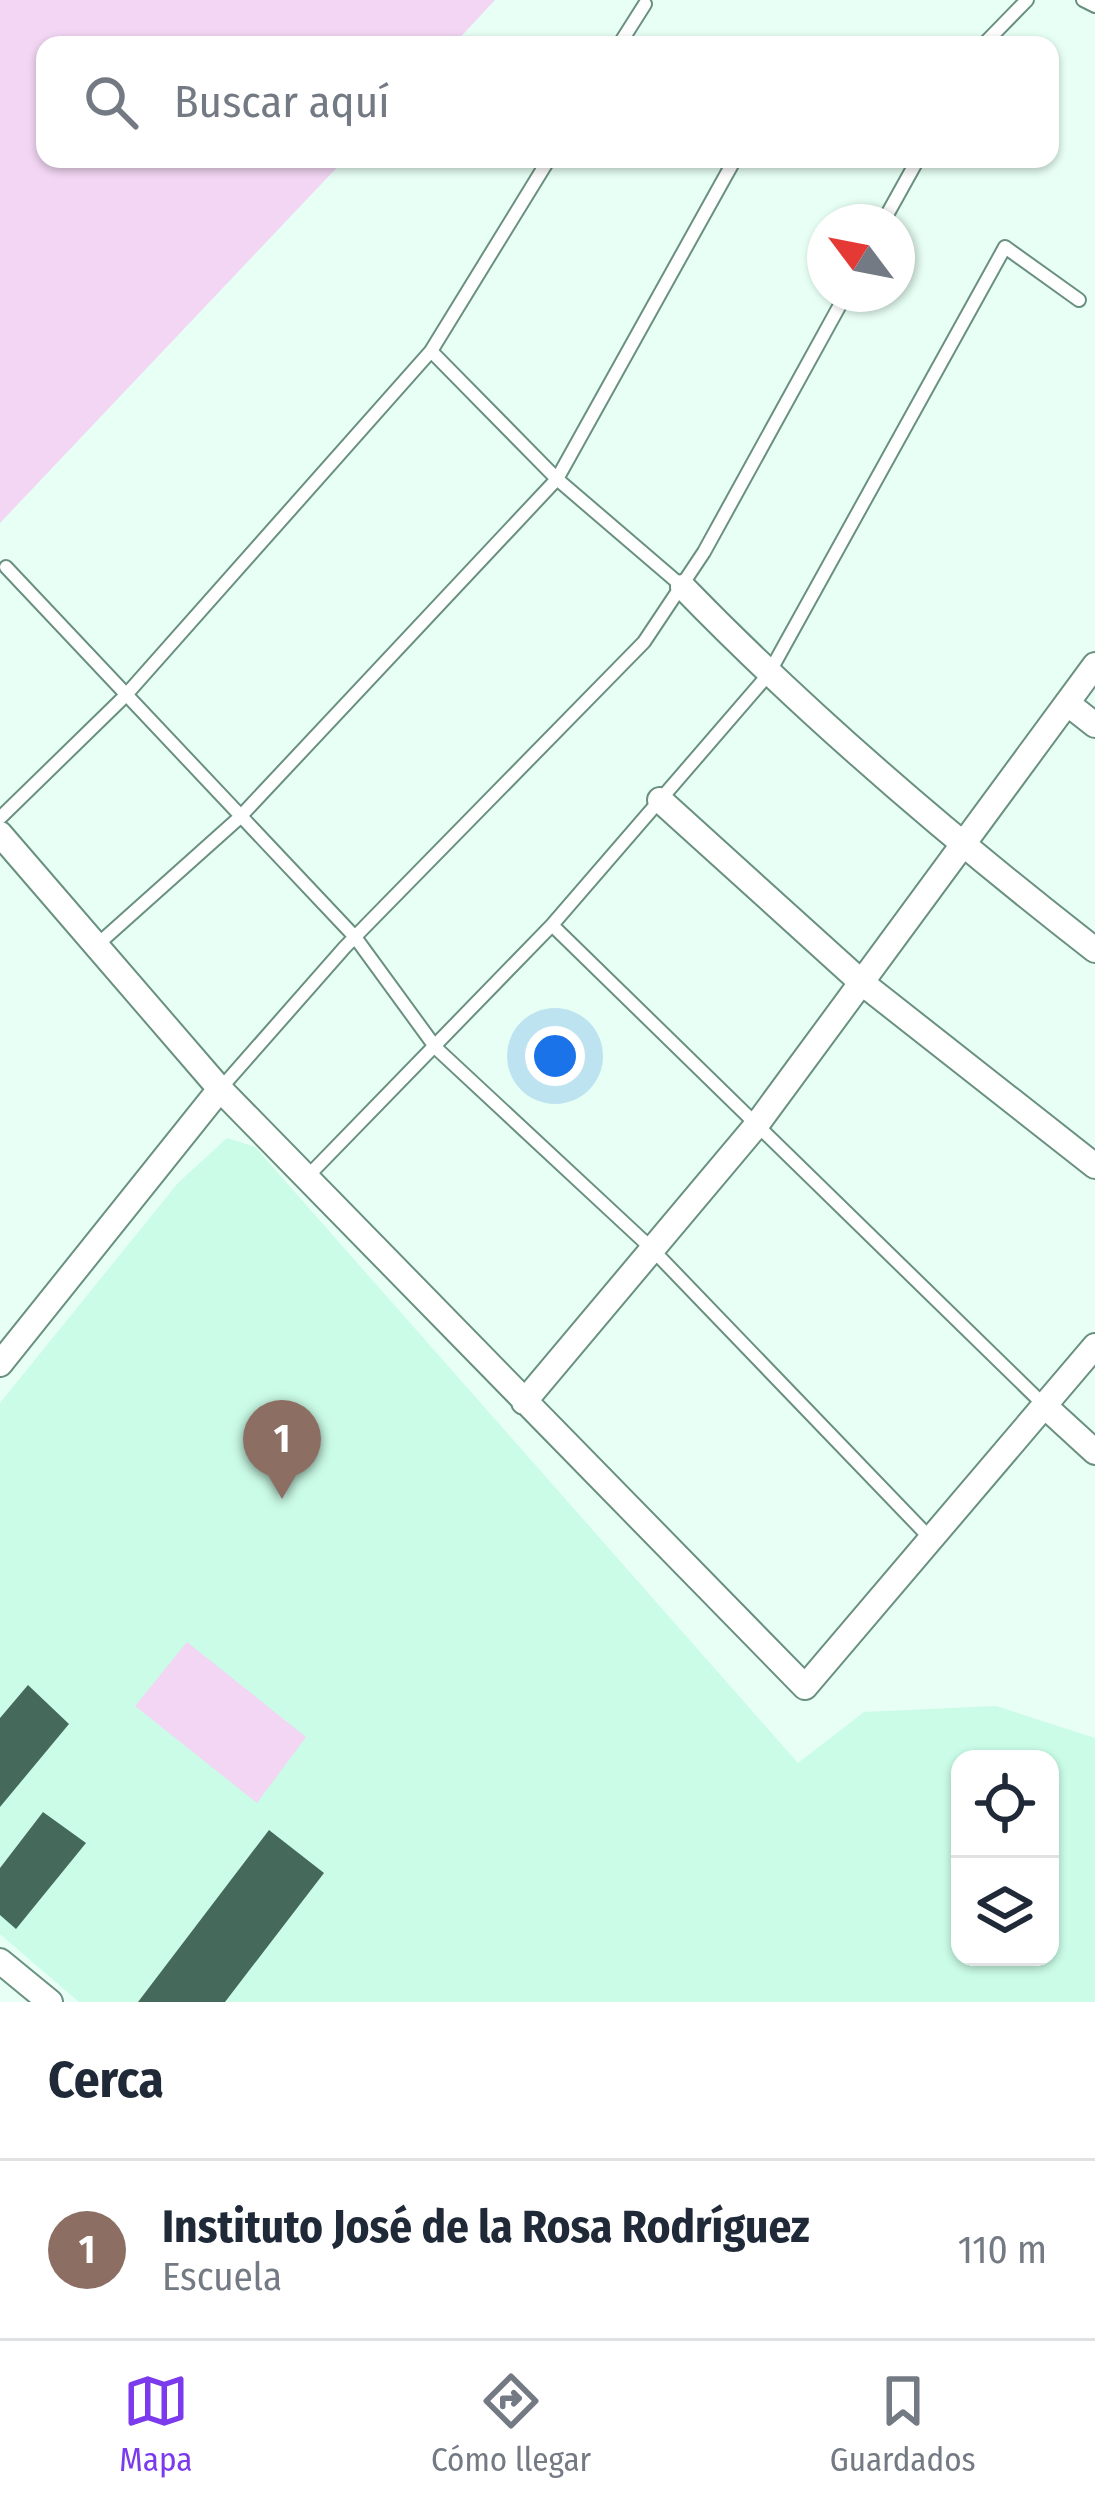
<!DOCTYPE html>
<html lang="es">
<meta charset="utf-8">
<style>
:root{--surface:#fff;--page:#f2f2f3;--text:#1f2937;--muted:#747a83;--line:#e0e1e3;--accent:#7c3aed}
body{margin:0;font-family:"Fira Sans Condensed",sans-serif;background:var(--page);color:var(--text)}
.controls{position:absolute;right:36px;bottom:36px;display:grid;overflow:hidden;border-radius:24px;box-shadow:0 3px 9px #0004}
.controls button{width:108px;height:108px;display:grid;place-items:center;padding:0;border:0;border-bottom:3px solid var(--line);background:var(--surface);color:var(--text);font:60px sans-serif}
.compass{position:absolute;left:807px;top:204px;width:108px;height:108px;border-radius:50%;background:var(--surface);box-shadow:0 3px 9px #0004;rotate:302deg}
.you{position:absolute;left:555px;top:1056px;width:42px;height:42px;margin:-30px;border:9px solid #fff;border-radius:50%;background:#1a73e8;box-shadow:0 0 0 18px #1a73e833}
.badge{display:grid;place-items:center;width:78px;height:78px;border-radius:50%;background:var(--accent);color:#fff;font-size:39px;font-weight:700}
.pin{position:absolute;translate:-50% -99px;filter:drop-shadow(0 3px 6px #0008)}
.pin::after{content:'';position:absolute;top:63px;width:42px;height:36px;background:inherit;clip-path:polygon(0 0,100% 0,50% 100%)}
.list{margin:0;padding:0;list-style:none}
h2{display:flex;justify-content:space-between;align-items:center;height:156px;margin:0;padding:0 48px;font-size:51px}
h2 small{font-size:39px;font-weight:400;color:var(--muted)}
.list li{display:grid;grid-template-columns:78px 1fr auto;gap:36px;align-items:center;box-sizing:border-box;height:180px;padding:0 48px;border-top:3px solid var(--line)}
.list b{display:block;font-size:45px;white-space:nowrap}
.list p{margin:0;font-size:39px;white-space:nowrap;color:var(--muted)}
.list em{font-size:39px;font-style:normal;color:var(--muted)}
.icon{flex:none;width:66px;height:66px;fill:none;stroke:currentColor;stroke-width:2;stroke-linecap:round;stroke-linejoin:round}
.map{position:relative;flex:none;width:1095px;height:2002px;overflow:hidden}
.search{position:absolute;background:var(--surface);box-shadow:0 3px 9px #0004;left:36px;right:36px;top:36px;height:132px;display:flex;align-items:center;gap:30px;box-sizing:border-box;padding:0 42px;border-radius:24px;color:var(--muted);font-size:45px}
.sheet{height:336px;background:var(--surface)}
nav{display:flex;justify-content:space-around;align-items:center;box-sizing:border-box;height:168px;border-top:3px solid var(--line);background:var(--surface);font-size:33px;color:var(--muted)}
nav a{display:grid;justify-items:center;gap:6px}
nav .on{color:var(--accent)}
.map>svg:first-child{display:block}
.built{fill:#cafce7;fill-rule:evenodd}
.green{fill:#f2d6f3}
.building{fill:#456a5b}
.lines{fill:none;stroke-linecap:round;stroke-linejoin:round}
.service-casing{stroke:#6a9080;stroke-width:16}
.minor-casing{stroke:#6a9080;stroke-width:28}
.service{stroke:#fff;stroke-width:12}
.minor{stroke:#fff;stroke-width:24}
</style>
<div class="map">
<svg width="1095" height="2002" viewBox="0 0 1095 2002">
<rect width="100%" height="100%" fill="#e7fff4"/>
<!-- built -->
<path class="built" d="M227,1138l28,9 543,616 66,-51 132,-6 99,32v264h-1016l-79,-68v-531l178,-220zM960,1759h90v198h-90z"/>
<!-- green -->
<path class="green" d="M0,0h495l-42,45h-408v114h300l-345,364z
M187,1642l119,95 -49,66 -122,-97z"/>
<!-- building -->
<path class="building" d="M28,1685l41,39 -69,83v-89z
M43,1812l43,31 -70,86 -16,-14v-47z
M269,1830l55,43 -99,129h-87z"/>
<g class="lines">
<!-- service casing -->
<g class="service-casing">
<path id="service" d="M1083,0l12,6
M619,45l26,-41
M983,45l44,-45
M883,222l35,-63
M431,351l118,-192
M6,567l349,370 81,111 214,199 281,292
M683,587l-126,-108 178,-320
M0,818l125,-122 306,-345 126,128 -318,339 -142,127
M552,925l493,481
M221,1088l124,-141 299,-305 60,-90 142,-258
M307,1177l245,-252 216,-250 237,-428 74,53"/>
</g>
<!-- minor casing -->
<g class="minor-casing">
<path id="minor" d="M683,587c128,132 267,250 412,363
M1067,703l28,22
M660,800l201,182 234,184
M0,834l220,255 585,598 290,-341
M0,1364l220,-275
M524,1402l231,-275 340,-462
M1047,1408l48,44
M0,1961l50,41"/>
</g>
<!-- service -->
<use href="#service" class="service"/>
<!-- minor -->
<use href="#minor" class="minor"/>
</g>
</svg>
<div class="controls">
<button><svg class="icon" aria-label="locate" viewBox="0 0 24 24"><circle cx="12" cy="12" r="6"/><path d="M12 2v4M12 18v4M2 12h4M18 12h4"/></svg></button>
<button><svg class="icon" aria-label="layers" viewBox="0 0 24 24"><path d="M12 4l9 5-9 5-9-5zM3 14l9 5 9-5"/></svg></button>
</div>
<svg class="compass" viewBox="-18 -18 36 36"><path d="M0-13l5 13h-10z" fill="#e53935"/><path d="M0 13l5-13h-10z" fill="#747a83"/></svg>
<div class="you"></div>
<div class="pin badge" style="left:282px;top:1499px;background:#8d6e63">1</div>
<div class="search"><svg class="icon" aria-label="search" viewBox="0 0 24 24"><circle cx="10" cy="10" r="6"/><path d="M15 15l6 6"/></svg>Buscar aquí</div>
</div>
<section class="sheet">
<h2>Cerca<small></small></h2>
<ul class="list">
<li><span class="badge" style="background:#8d6e63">1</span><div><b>Instituto José de la Rosa Rodríguez</b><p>Escuela</p></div><em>110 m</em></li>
</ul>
</section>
<nav>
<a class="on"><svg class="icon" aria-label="map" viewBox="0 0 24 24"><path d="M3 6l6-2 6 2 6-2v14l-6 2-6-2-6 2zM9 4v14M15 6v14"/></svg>Mapa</a>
<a><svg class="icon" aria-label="directions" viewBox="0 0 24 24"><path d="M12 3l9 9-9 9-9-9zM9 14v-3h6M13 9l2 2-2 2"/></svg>Cómo llegar</a>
<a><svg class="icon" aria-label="saved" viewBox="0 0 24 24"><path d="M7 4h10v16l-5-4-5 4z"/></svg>Guardados</a>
</nav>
